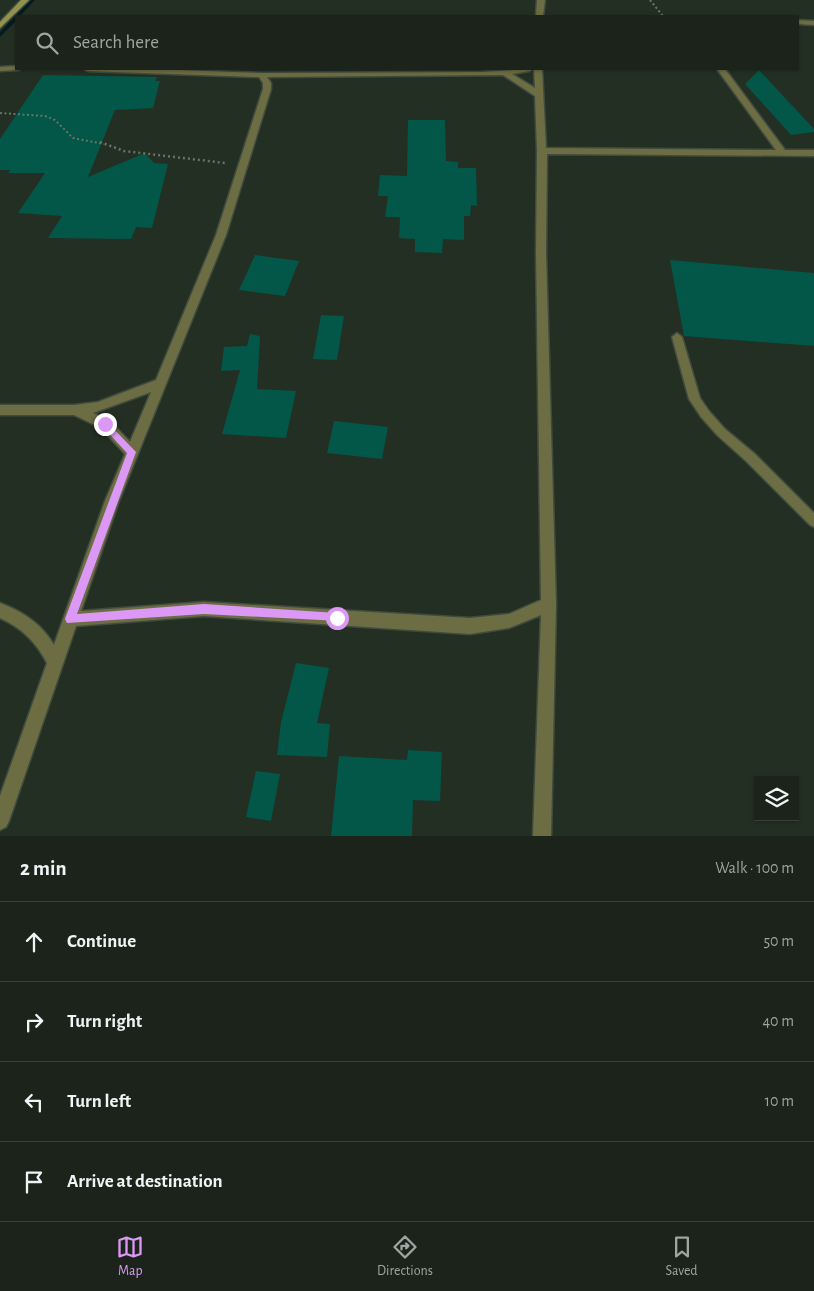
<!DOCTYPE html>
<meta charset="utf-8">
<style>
:root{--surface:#1b231a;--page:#282f27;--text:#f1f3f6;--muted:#a0a4a2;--line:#394039;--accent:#db99f5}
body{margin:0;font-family:"Alegreya Sans",sans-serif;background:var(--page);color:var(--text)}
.controls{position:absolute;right:15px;bottom:15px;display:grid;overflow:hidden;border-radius:0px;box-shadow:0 1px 4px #0004}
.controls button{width:45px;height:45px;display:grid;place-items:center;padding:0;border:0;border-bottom:1px solid var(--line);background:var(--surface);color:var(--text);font:25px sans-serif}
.stop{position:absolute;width:15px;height:15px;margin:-11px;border:4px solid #db99f5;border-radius:50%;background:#fff}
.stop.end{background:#db99f5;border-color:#fff;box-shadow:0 1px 5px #0008}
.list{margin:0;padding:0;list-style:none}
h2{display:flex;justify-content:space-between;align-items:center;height:65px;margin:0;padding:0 20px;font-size:21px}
h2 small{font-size:16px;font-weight:400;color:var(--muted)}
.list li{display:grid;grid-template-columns:32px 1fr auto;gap:15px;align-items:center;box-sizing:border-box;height:80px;padding:0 20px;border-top:1px solid var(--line)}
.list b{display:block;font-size:19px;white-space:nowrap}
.list em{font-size:16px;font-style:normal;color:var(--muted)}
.icon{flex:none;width:28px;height:28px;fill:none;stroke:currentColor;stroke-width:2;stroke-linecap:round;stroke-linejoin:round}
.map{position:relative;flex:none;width:814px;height:836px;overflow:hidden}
.search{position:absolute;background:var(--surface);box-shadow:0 1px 4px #0004;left:15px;right:15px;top:15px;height:55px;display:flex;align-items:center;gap:12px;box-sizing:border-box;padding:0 18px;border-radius:0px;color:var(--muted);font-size:19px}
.sheet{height:385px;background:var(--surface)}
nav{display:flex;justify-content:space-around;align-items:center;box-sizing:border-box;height:70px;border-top:1px solid var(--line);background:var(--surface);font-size:14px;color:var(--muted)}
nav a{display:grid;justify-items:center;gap:2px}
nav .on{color:var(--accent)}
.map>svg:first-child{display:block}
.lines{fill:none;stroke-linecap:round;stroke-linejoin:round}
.stream{fill:#051b1f;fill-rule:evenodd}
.building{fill:#025749}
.service-casing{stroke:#404b3f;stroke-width:3}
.minor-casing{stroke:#404b3f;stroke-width:3}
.secondary-casing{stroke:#404b3f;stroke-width:3}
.path-far1{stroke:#697368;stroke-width:2;stroke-dasharray:2 2.5;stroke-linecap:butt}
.path{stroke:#697368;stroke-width:2.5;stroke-dasharray:2 3;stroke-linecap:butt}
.service{fill:#6d6d43;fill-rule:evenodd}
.minor{fill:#6d6d43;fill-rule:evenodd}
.secondary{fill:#93924d;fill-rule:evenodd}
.route{fill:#db99f5}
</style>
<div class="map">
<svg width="814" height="836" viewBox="0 0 814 836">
<rect width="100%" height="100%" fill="#242f23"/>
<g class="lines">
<!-- stream -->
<path class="stream" d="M30,0h5l-15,16h-4v5l-16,16v-5z"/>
</g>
<!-- building -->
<path class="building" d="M759,70l55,59v3l-23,3 -46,-51z
M43,75l114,2 -2,4h5l-7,27 -38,2 -27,67 57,-24 9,10 14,1 -16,64 -16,-1 -5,12 -83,-1 14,-22 -44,-3 27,-40h-37l2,-3h-10v-31z
M408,120h37l1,41 12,1v6h18l1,38 -6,-1 -1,11h-6v24l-21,-1 -1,14 -27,-1v-13l-16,-1 1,-21h-15l3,-21h-10l2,-21 27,1z
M255,255l44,6 -14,35 -46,-6z
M670,260l144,13v73l-130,-10z
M321,315l23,1 -7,44 -24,-1z
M250,334l10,2 -3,53 39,2 -10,47 -64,-4 18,-64 -19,1 3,-24 23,-1z
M334,421l54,6 -6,32 -55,-6z
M296,663l33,5 -12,55 13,1 -3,33 -50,-2 4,-33z
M408,750l34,2 -2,49 -27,-1 -1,36h-81l8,-80 68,4z
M256,771l24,3 -9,47 -25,-4z"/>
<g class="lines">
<!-- service casing -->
<g class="service-casing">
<path id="service" d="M677,333l5,4 18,61 9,13 16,18 30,25 59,59v14l-4,-2 -63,-63 -30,-27 -16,-18 -12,-18 -17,-62z"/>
</g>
<!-- minor casing -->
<g class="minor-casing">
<path id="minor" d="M537,0h8l-2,16h-7z
M798,20l16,1v4l-16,-1z
M16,66v3l3,1 -19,1v-4z
M84,69h66l111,4 220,-1 50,-3 -1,2 -18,3 23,14 -1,-19h8l4,79 230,2 -59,-81h8l60,81h29v6l-267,-2 -1,99 10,351 -5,232h-18l8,-221 -32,13 -39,6 -266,-18 -128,10 -67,195 -3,6 -6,3v-34l47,-133c-11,-21 -25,-35 -47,-45v-15c23,9 41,20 54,42l51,-144 20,-47 -24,-26 -27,-13h-74v-10h74l24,-3 58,-22 60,-145 47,-146v-6l-4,-6 -171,-6zM503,75l32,21 2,55 -1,102 5,347 -32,14 -39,4 -266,-16 -123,9 38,-110 107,-266 45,-146v-6l-4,-6zM151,392l-21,50 -21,-22 -16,-7z"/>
</g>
<!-- secondary casing -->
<g class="secondary-casing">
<path id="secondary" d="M21,0h8l-29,28v-6z"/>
</g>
<!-- path-far1 -->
<path class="path-far1" d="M650,0l13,16
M0,113l45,3 10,4 18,18 31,6"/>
<!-- path -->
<path class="path" d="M100,142l24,9 101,12"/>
<!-- service -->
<use href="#service" class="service"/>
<!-- minor -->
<use href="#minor" class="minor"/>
<!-- secondary -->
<use href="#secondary" class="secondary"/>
</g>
<!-- route -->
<path class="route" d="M105,420l31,32 -59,162 127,-10 133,9 3,1v7l-136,-7 -137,9 -2,-4 62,-166 -25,-27v-5z"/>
</svg>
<div class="controls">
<button><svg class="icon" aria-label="layers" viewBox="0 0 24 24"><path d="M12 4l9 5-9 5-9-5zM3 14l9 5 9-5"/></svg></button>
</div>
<div class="stop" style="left:337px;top:618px"></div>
<div class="stop end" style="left:105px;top:424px"></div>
<div class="search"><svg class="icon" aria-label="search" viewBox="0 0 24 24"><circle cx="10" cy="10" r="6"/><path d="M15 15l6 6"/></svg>Search here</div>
</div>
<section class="sheet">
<h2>2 min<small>Walk · 100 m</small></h2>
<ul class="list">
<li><svg class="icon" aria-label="ahead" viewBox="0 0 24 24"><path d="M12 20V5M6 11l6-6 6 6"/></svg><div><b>Continue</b></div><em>50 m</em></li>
<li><svg class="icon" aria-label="right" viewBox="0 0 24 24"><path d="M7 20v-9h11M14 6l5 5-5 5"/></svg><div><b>Turn right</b></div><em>40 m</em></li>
<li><svg class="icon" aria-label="left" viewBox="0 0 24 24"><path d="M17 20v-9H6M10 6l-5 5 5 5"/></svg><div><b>Turn left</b></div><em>10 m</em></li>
<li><svg class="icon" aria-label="arrive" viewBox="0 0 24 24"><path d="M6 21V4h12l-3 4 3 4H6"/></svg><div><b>Arrive at destination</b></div></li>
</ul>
</section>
<nav>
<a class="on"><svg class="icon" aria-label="map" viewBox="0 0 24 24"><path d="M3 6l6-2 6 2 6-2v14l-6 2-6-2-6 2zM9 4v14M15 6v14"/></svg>Map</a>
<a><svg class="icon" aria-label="directions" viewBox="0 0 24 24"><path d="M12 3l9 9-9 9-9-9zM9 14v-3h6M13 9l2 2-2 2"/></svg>Directions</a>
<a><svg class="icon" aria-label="saved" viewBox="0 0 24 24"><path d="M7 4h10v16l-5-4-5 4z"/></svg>Saved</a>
</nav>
